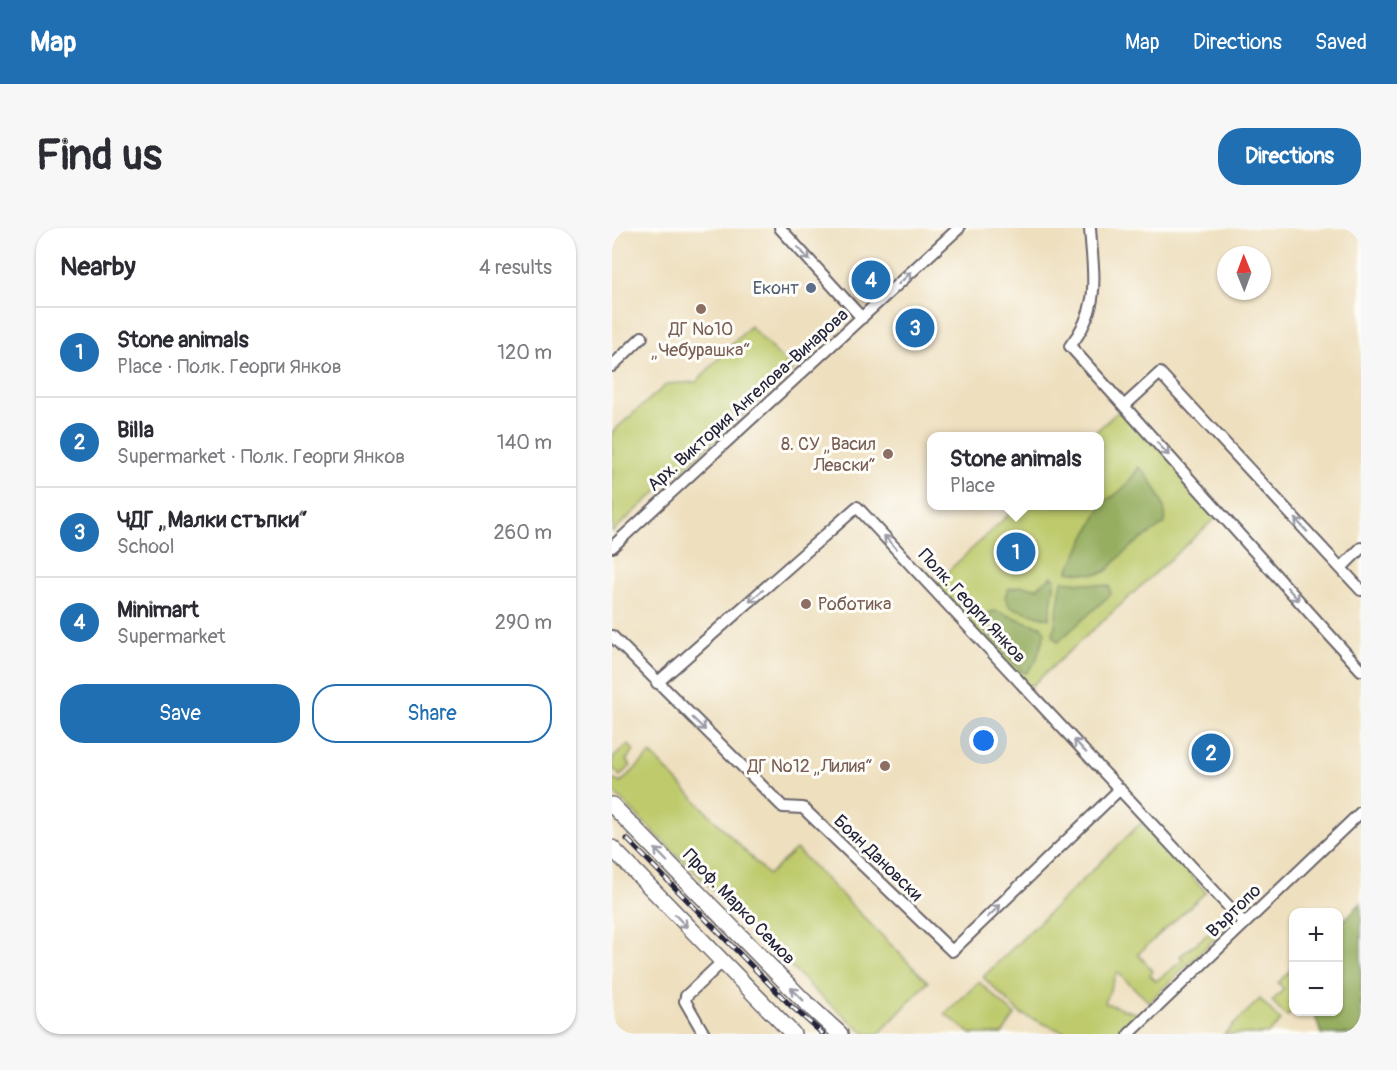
<!DOCTYPE html>
<meta charset="utf-8">
<style>
:root{--surface:#fff;--page:#f7f7f7;--text:#2b2b33;--muted:#7c7c81;--line:#e1e1e2;--accent:#1f6fb2}
body{margin:0;font-family:Pangolin,sans-serif;background:var(--page);color:var(--text)}
.controls{position:absolute;right:18px;bottom:18px;display:grid;overflow:hidden;border-radius:12px;box-shadow:0 2px 4px #0004}
.controls button{width:54px;height:54px;display:grid;place-items:center;padding:0;border:0;border-bottom:2px solid var(--line);background:var(--surface);color:var(--text);font:30px sans-serif}
.compass{position:absolute;left:605px;top:18px;width:54px;height:54px;border-radius:50%;background:var(--surface);box-shadow:0 2px 4px #0004;rotate:359deg}
.you{position:absolute;left:372px;top:513px;width:21px;height:21px;margin:-15px;border:4px solid #fff;border-radius:50%;background:#1a73e8;box-shadow:0 0 0 9px #1a73e833}
.badge{display:grid;place-items:center;width:39px;height:39px;border-radius:50%;background:var(--accent);color:#fff;font-size:20px;font-weight:700}
.pin{position:absolute;translate:-50% -50%;border:3px solid #fff;box-shadow:0 2px 6px #0006}
.popup{position:absolute;left:315px;top:204px;width:177px;height:78px;box-sizing:border-box;display:grid;place-content:center;border-radius:12px;background:var(--surface);filter:drop-shadow(0 2px 4px #0005);font-size:20px;white-space:nowrap;color:var(--muted)}
.popup b{font-size:22px;color:var(--text)}
.popup::after{content:'';position:absolute;left:50%;top:100%;margin-left:-12px;border:12px solid transparent;border-top-color:var(--surface)}
.list{margin:0;padding:0;list-style:none}
h2{display:flex;justify-content:space-between;align-items:center;height:78px;margin:0;padding:0 24px;font-size:26px}
h2 small{font-size:20px;font-weight:400;color:var(--muted)}
.list li{display:grid;grid-template-columns:39px 1fr auto;gap:18px;align-items:center;box-sizing:border-box;height:90px;padding:0 24px;border-top:2px solid var(--line)}
.list b{display:block;font-size:22px;white-space:nowrap}
.list p{margin:0;font-size:20px;white-space:nowrap;color:var(--muted)}
.list em{font-size:20px;font-style:normal;color:var(--muted)}
.actions{display:flex;gap:12px;padding:18px 24px}
.actions a{flex:1;padding:14px 0;border:2px solid var(--accent);border-radius:24px;text-align:center;font-size:21px;color:var(--accent)}
.actions .main{background:var(--accent);color:#fff}
.map{position:relative;flex:none;width:749px;height:806px;overflow:hidden;border-radius:24px}
header{display:flex;align-items:center;gap:36px;box-sizing:border-box;height:84px;padding:0 30px;background:var(--accent);color:#fff}
header strong{font-size:28px}
nav{display:flex;gap:33px;margin-inline-start:auto;font-size:21px}
.intro{display:flex;align-items:center;justify-content:space-between;box-sizing:border-box;height:144px;padding:0 36px}
h1{margin:0;font-size:42px}
.button{padding:15px 27px;border-radius:24px;background:var(--accent);color:#fff;font-size:21px;font-weight:700}
main{display:flex;gap:36px;padding:0 36px}
aside{flex:1;background:var(--surface);border-radius:24px;box-shadow:0 2px 4px #0004}
.map>svg:first-child{display:block}
.green{fill:#beca6c;stroke:#707654;stroke-width:1.5}
.forest{fill:#96ae60;stroke:#5c684e;stroke-width:1.5}
.lines{fill:none;stroke-linecap:round;stroke-linejoin:round}
.minor-casing{stroke:#696469;stroke-width:14}
.secondary-casing{stroke:#696469;stroke-width:18}
.minor{stroke:#fff;stroke-width:10}
.secondary{stroke:#fff;stroke-width:15}
.rail-casing{stroke:#22223b;stroke-width:5}
.rail{stroke:#fdfcf7;stroke-width:3;stroke-dasharray:9;stroke-linecap:butt}
.oneway{stroke:#9c9ca7}
.service-dot{fill:#5c6f8a;stroke:#fdfcf7;stroke-width:2}
.education-dot{fill:#8d6e63;stroke:#fdfcf7;stroke-width:2}
.labels{text-anchor:middle;dominant-baseline:central;stroke-width:6;stroke-linejoin:round;paint-order:stroke}
.service-label{font-size:18px;fill:#4e5e75;stroke:#fdfcf7;text-anchor:end}
.education-label{font-size:18px;fill:#785e54;stroke:#fdfcf7;text-anchor:end}
.street-label{font-size:18px;fill:#22223b;stroke:#fdfcf7}
</style>
<header>
<strong>Map</strong>
<nav><a>Map</a><a>Directions</a><a>Saved</a></nav>
</header>
<div class="intro"><h1>Find us</h1><a class="button">Directions</a></div>
<main>
<aside>
<h2>Nearby<small>4 results</small></h2>
<ul class="list">
<li><span class="badge">1</span><div><b>Stone animals</b><p>Place · Полк. Георги Янков</p></div><em>120 m</em></li>
<li><span class="badge">2</span><div><b>Billa</b><p>Supermarket · Полк. Георги Янков</p></div><em>140 m</em></li>
<li><span class="badge">3</span><div><b>ЧДГ „Малки стъпки“</b><p>School</p></div><em>260 m</em></li>
<li><span class="badge">4</span><div><b>Minimart</b><p>Supermarket</p></div><em>290 m</em></li>
</ul>
<div class="actions"><a class="main">Save</a><a>Share</a></div>
</aside>
<div class="map">
<svg width="749" height="806" viewBox="0 0 749 806">
<rect width="100%" height="100%" fill="#fdfcf7"/>
<filter id="ink" filterUnits="userSpaceOnUse"><feTurbulence type="fractalNoise" baseFrequency=".0167" numOctaves="2"/><feDisplacementMap in="SourceGraphic" scale="12" xChannelSelector="R" yChannelSelector="G"/><feConvolveMatrix kernelMatrix="1 2 1 2 8 2 1 2 1" color-interpolation-filters="sRGB"/></filter>
<filter id="wash" filterUnits="userSpaceOnUse"><feTurbulence type="fractalNoise" baseFrequency=".008" numOctaves="4" result="noise"/><feDisplacementMap in="SourceGraphic" scale="24" xChannelSelector="R" yChannelSelector="G"/><feGaussianBlur stdDeviation="1.35" result="paint"/><feColorMatrix in="noise" values="0 0 0 0 0 0 0 0 0 0 0 0 0 0 0 0 0 1.4 0 .05"/><feComposite in="paint" operator="in"/></filter>
<g filter="url(#wash)">
<rect width="100%" height="100%" fill="#eedfbe"/>
<!-- green -->
<path class="green" d="M138,98l43,44 -181,162v-100l55,-48 29,-2z
M512,178l96,108 -193,176 -96,-103 87,-81h82v-70h-9z
M16,516l6,7 -8,9 5,6 -11,10 -8,-9v-8z
M39,526l117,121 28,-26 132,133 -49,52h-13l-48,-40 -206,-203v-13l8,5z
M530,594l64,70 -68,62 15,17 -3,4 6,6 27,-21 -3,-4 36,-28 -2,-4 10,-8 7,7 -82,79 -32,-30 -12,31 33,11 -22,20h-23l-7,-4 -20,3 -45,-19 -38,-37z
M681,740v42l-6,7 -15,-16 12,-12 -6,-6z
M367,754l36,33 -13,19h-31l-26,-20z
M648,771l21,22 -14,13h-43z"/>
<!-- forest -->
<path class="forest" d="M527,239c13,12 29,39 26,56 -10,8 -21,14 -32,22 -33,25 -15,34 -65,26l36,-70c17,-7 25,-19 35,-34z
M440,348l3,3 -6,40 -39,-12 -5,-10 3,-8 13,-3 16,2z
M450,353l47,5 2,8 -53,48 -5,-5z
M381,383c17,2 30,13 48,15l4,7 -9,28 -10,12 -5,-2 -40,-45v-8z
M749,675v131h-40l-7,-22h24l1,-87z"/>
</g>
<g filter="url(#ink)">
<g class="lines">
<!-- minor casing -->
<g class="minor-casing">
<path id="minor" d="M168,0l82,90
M478,0c3,47 12,78 -20,118l291,324
M0,138l30,-29
M512,178l36,-33 201,217
M0,319l347,-319
M729,340l20,-20
M0,408l171,171 20,1 149,143 168,-162
M45,455l200,-176 387,416
M92,806l-19,-33 1,-5 35,-33
M517,806l232,-222"/>
</g>
<!-- secondary casing -->
<g class="secondary-casing">
<path id="secondary" d="M0,577l193,197 35,32
M0,620l181,186"/>
</g>
<!-- minor -->
<use href="#minor" class="minor"/>
<!-- secondary -->
<use href="#secondary" class="secondary"/>
<!-- rail casing -->
<g class="rail-casing">
<path id="rail" d="M15,611l163,166 33,29"/>
</g>
<!-- rail -->
<use href="#rail" class="rail"/>
</g>
<!-- one-way arrows -->
<defs><path id="oneway-shaft" d="M-6 0H5M1.5-3L5.5 0L1.5 3" fill="none" stroke-width="1.6" stroke-linecap="round" stroke-linejoin="round" transform="scale(1.5)"/></defs>
<g class="oneway">
<use href="#oneway-shaft" transform="translate(192 26) rotate(48)"/>
<use href="#oneway-shaft" transform="translate(293 50) rotate(-43)"/>
<use href="#oneway-shaft" transform="translate(551 221) rotate(48)"/>
<use href="#oneway-shaft" transform="translate(689 297) rotate(-133)"/>
<use href="#oneway-shaft" transform="translate(278 314) rotate(-133)"/>
<use href="#oneway-shaft" transform="translate(681 366) rotate(48)"/>
<use href="#oneway-shaft" transform="translate(144 368) rotate(139)"/>
<use href="#oneway-shaft" transform="translate(87 496) rotate(44)"/>
<use href="#oneway-shaft" transform="translate(468 518) rotate(-133)"/>
<use href="#oneway-shaft" transform="translate(49 627) rotate(-134)"/>
<use href="#oneway-shaft" transform="translate(382 683) rotate(-44)"/>
<use href="#oneway-shaft" transform="translate(69 693) rotate(46)"/>
<use href="#oneway-shaft" transform="translate(185 766) rotate(-135)"/>
</g>
</g>
<!-- markers -->
<circle class="service-dot" cx="199" cy="60" r="6"/>
<g class="education-dot">
<circle cx="89" cy="81" r="6"/>
<circle cx="276" cy="226" r="6"/>
<circle cx="194" cy="376" r="6"/>
<circle cx="273" cy="538" r="6"/>
</g>
<g class="labels">
<!-- service labels -->
<g class="service-label">
<text x="187" y="60">Еконт</text>
</g>
<!-- education labels -->
<g class="education-label">
<text x="89" y="101" text-anchor="middle">ДГ №10<tspan x="89" dy="21">„Чебурашка“</tspan></text>
<text x="264" y="216">8. СУ „Васил<tspan x="264" dy="21">Левски“</tspan></text>
<text x="206" y="376" text-anchor="start">Роботика</text>
<text x="261" y="538">ДГ №12 „Лилия“</text>
</g>
<!-- street labels -->
<g class="street-label">
<text transform="translate(136 172) rotate(-42)">Арх. Виктория Ангелова-Винарова</text>
<text transform="translate(360 378) rotate(47)">Полк. Георги Янков</text>
<text transform="translate(266 630) rotate(44)">Боян Дановски</text>
<text transform="translate(127 679) rotate(46)">Проф. Марко Семов</text>
<text transform="translate(622 683) rotate(-44)">Въртопо</text>
</g>
</g>
</svg>
<div class="controls">
<button>+</button>
<button>−</button>
</div>
<svg class="compass" viewBox="-18 -18 36 36"><path d="M0-13l5 13h-10z" fill="#e53935"/><path d="M0 13l5-13h-10z" fill="#7c7c81"/></svg>
<div class="you"></div>
<div class="pin badge" style="left:404px;top:324px">1</div>
<div class="popup"><b>Stone animals</b>Place</div>
<div class="pin badge" style="left:599px;top:525px">2</div>
<div class="pin badge" style="left:303px;top:100px">3</div>
<div class="pin badge" style="left:259px;top:52px">4</div>
</div>
</main>
